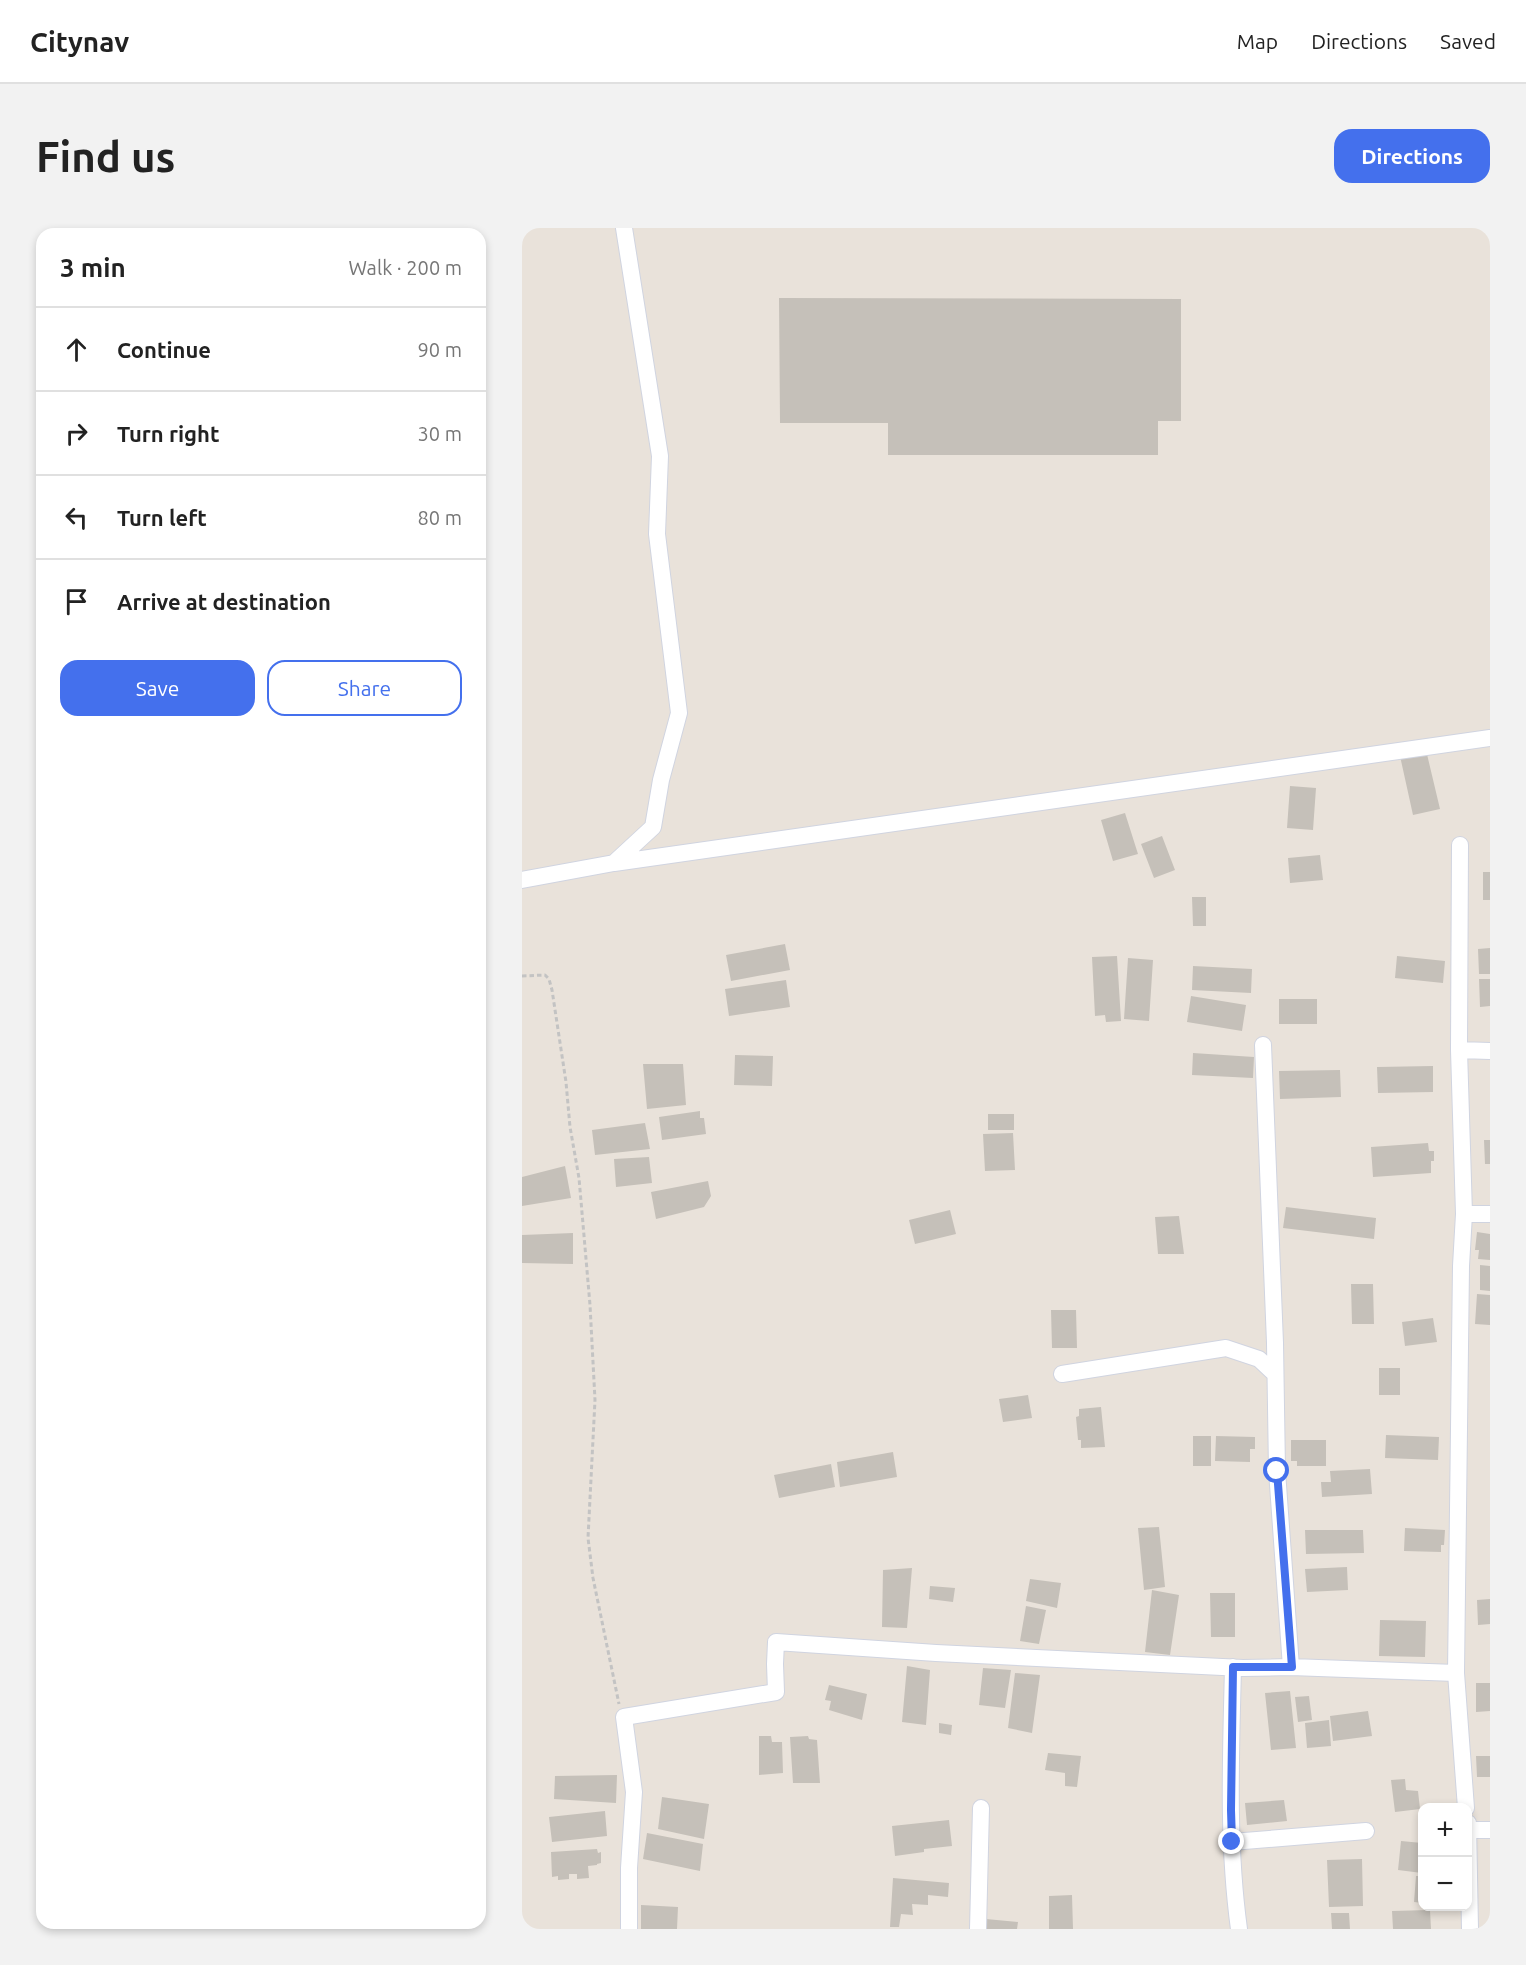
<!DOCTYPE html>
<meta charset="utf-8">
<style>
:root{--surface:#fff;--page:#f2f2f2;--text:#222;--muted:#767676;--line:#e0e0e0;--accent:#4470ed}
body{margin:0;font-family:Ubuntu,sans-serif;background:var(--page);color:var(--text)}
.controls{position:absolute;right:18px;bottom:18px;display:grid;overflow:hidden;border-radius:12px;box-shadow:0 3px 9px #0003}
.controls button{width:54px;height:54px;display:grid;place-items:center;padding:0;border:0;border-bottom:2px solid var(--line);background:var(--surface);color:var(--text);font:30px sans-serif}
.stop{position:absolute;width:18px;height:18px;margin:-14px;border:4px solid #4470ed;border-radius:50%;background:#fff}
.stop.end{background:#4470ed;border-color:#fff;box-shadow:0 2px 6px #0008}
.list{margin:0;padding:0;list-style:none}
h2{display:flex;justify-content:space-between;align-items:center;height:78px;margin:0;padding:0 24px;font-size:26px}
h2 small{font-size:20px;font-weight:400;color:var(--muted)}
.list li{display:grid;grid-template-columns:39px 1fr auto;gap:18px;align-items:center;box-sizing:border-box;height:84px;padding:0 24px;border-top:2px solid var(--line)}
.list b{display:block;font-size:22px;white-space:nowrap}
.list em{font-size:20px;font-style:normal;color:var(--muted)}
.actions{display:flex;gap:12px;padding:18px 24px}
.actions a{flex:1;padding:14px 0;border:2px solid var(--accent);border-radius:18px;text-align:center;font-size:21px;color:var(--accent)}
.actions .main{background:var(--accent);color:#fff}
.icon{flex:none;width:33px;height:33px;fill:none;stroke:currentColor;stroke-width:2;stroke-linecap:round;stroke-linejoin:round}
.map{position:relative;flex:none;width:968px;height:1701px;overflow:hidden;border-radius:18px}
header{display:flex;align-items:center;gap:36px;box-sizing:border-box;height:84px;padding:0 30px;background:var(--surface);border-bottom:2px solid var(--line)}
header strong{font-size:28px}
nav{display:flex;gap:33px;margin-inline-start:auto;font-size:21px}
.intro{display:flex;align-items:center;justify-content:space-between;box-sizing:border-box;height:144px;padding:0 36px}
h1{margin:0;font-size:42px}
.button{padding:15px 27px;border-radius:18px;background:var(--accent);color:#fff;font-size:21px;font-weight:700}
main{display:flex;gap:36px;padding:0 36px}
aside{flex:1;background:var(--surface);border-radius:18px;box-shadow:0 3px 9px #0003}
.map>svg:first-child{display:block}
.building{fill:#c5c0b9}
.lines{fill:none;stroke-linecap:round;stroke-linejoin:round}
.minor-casing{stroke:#d0d4e0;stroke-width:18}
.path{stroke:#c3c3c3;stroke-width:3;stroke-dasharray:4.5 3;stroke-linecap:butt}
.minor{stroke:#fff;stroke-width:16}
.route{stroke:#4470ed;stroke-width:8}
</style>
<header>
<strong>Citynav</strong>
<nav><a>Map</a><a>Directions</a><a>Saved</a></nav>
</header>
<div class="intro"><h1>Find us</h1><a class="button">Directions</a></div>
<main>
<aside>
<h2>3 min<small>Walk · 200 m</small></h2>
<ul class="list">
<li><svg class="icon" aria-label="ahead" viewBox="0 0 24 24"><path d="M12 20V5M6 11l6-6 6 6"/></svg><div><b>Continue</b></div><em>90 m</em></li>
<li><svg class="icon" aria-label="right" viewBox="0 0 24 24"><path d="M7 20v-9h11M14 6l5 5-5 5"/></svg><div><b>Turn right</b></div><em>30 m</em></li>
<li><svg class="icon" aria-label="left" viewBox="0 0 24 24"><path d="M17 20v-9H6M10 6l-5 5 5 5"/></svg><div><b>Turn left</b></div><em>80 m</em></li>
<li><svg class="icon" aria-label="arrive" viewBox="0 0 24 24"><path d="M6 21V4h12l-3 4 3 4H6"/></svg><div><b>Arrive at destination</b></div></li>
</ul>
<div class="actions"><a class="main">Save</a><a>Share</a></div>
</aside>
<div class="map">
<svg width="968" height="1701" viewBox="0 0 968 1701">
<rect width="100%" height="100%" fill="#e9e2da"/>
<!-- building -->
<path class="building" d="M257,70l402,1v122h-23v34h-270v-32h-108z
M904,522l14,59 -27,6 -13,-59z
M768,558l26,2 -3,42 -26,-2z
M603,585l13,41 -25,7 -12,-41z
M640,608l13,34 -21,8 -13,-34z
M798,627l3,25 -33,3 -2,-25z
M961,644h7v28h-7z
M670,669h14v29h-13z
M263,716l5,26 -59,11 -5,-26z
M968,720v26h-11l-1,-25z
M595,728l4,65 -15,1 -1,-7 -10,1 -3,-59z
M875,728l48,5 -2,22 -48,-5z
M606,730l25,2 -4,61 -25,-2z
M671,738l59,3 -1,24 -59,-3z
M957,751h11v27l-10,1z
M264,752l4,27 -61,9 -4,-27z
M669,768l55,9 -4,26 -55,-9z
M757,771h38v25h-38z
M671,825l61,4 -1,21 -61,-3z
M213,827l38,1 -1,30 -38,-1z
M121,836h40l3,41 -39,4z
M911,838v26l-55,1 -1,-26z
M818,842l1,27 -61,2 -1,-28z
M178,883v7h4l2,16 -44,6 -3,-23z
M466,886h26v16h-26z
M123,895l5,26 -55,6 -3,-25z
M491,905l2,37 -30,1 -2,-37z
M962,912h6v24h-5z
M906,915l1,8h5v10h-3v12l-58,4 -2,-30z
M127,929l3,26 -36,4 -2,-28z
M43,938l6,32 -49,8v-29z
M186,953l3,15 -7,11 -48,12 -5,-27z
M764,979l90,11 -2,21 -91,-11z
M428,982l6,24 -41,10 -6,-24z
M657,988l5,38h-26l-3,-37z
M955,1004l13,2v26l-12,-1 1,-9h-4z
M51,1005v31l-51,-1v-28z
M958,1037l10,1v25l-10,-1z
M829,1056h22l1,40h-22z
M955,1066l13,1v30l-15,-1z
M529,1082h25l1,38h-25z
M911,1090l4,24 -32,4 -3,-24z
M857,1140h21v27h-21z
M506,1167l4,23 -29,4 -4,-23z
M579,1179l4,40 -24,1v-8h-3l-2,-23 3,-1v-7z
M864,1207l53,2 -1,23 -53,-2z
M671,1208h18v30h-18z
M694,1208l39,1v12h-5v13l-35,-1z
M769,1212h35v26h-29v-5h-6z
M371,1224l4,25 -57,10 -3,-25z
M309,1236l4,23 -56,11 -5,-23z
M848,1241l2,25 -50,3 -1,-15h10l-1,-11z
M637,1299l6,60 -21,3 -6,-62z
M883,1300l40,2 -1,15h-3v7l-37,-1z
M783,1302h58l1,23 -58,1z
M825,1339l1,23 -41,2 -2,-23z
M390,1340l-5,60 -25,-1 1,-57z
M508,1351l31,4 -4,25 -31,-7z
M408,1358l25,2 -2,14 -24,-3z
M630,1362l27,5 -9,60 -25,-3z
M688,1365h25v44h-24z
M968,1371v25l-12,1 -1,-25z
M504,1378l20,4 -7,34 -19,-3z
M858,1392l46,1 -1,36 -46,-1z
M385,1438l23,4 -4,55 -24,-3z
M461,1440l28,2 -6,38 -26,-3z
M493,1445l25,2 -8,58 -24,-5z
M954,1455h14v28l-14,1z
M307,1457l38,9 -5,26 -33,-10 2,-9 -6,-1z
M768,1463l6,57 -25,2 -6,-57z
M787,1468l3,24 -14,2 -3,-25z
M846,1483l4,25 -39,5 -3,-25z
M807,1492l2,26 -24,2 -2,-25z
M417,1495l13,2 -1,10 -12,-2z
M237,1508h12l1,6h10l1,31 -24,2z
M286,1508l1,3 8,1 3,43h-27l-3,-46z
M526,1525l33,3 -4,31 -12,-1v-13l-20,-3z
M954,1528h14v21h-13z
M95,1547l-1,28 -62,-4 1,-23z
M883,1551l1,11 12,1 2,18 -25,3 -4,-32z
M140,1569l47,7 -5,35 -46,-10z
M762,1572l3,21 -40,4 -2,-22z
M83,1583l2,25 -55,6 -3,-25z
M427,1592l3,26 -28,3v3l-29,4 -3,-30z
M125,1605l56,11 -3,27 -57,-12z
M879,1613l21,2v30l-24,-3z
M75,1621l1,4 3,-1v11l-4,1v1l-9,1 1,12 -12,1v-5h-8v5l-11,1v-4l-6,1 -1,-25z
M840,1631l1,47 -34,1 -2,-47z
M894,1648h6v27l-8,-1z
M371,1650l56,5 -1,14 -20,-2v10l-16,-1 1,11 -12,-1 -2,13h-9z
M550,1667l1,34h-24v-33z
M119,1677l37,2 -1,22h-36z
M908,1682l1,19h-38l-1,-18z
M809,1685h18l1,16h-18z
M464,1691l32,3 -1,7h-32z"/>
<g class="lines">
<!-- minor casing -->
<g class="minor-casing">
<path id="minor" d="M938,617l-1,205 5,164 -3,52 -5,407 10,135
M92,635l876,-125
M0,652l92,-17 39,-36 8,-47 18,-67 -22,-179 3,-78 -36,-228
M741,817l12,298 2,128 14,196
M937,822l31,1
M942,986h26
M540,1146l164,-26 33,11 16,15
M711,1439c-2,87 -6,175 6,262
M946,1595l2,106
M946,1602h22
M710,1614l134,-11
M107,1701v-61l5,-76 -10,-75 152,-25 -1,-28 1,-22 160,11 307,15 48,-1 165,6
M456,1701l3,-121"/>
</g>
<!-- path -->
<path class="path" d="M0,748l23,-1 4,4 3,11 14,92 4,45 9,51 11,127 5,95 -7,138 5,40 26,126"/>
<!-- minor -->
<use href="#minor" class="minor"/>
</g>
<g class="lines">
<!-- route -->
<path class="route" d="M710,1614l-1,-32 2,-143h59l-15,-196"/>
</g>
</svg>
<div class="controls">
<button>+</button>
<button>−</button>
</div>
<div class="stop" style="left:755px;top:1243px"></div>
<div class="stop end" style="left:710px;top:1614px"></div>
</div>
</main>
